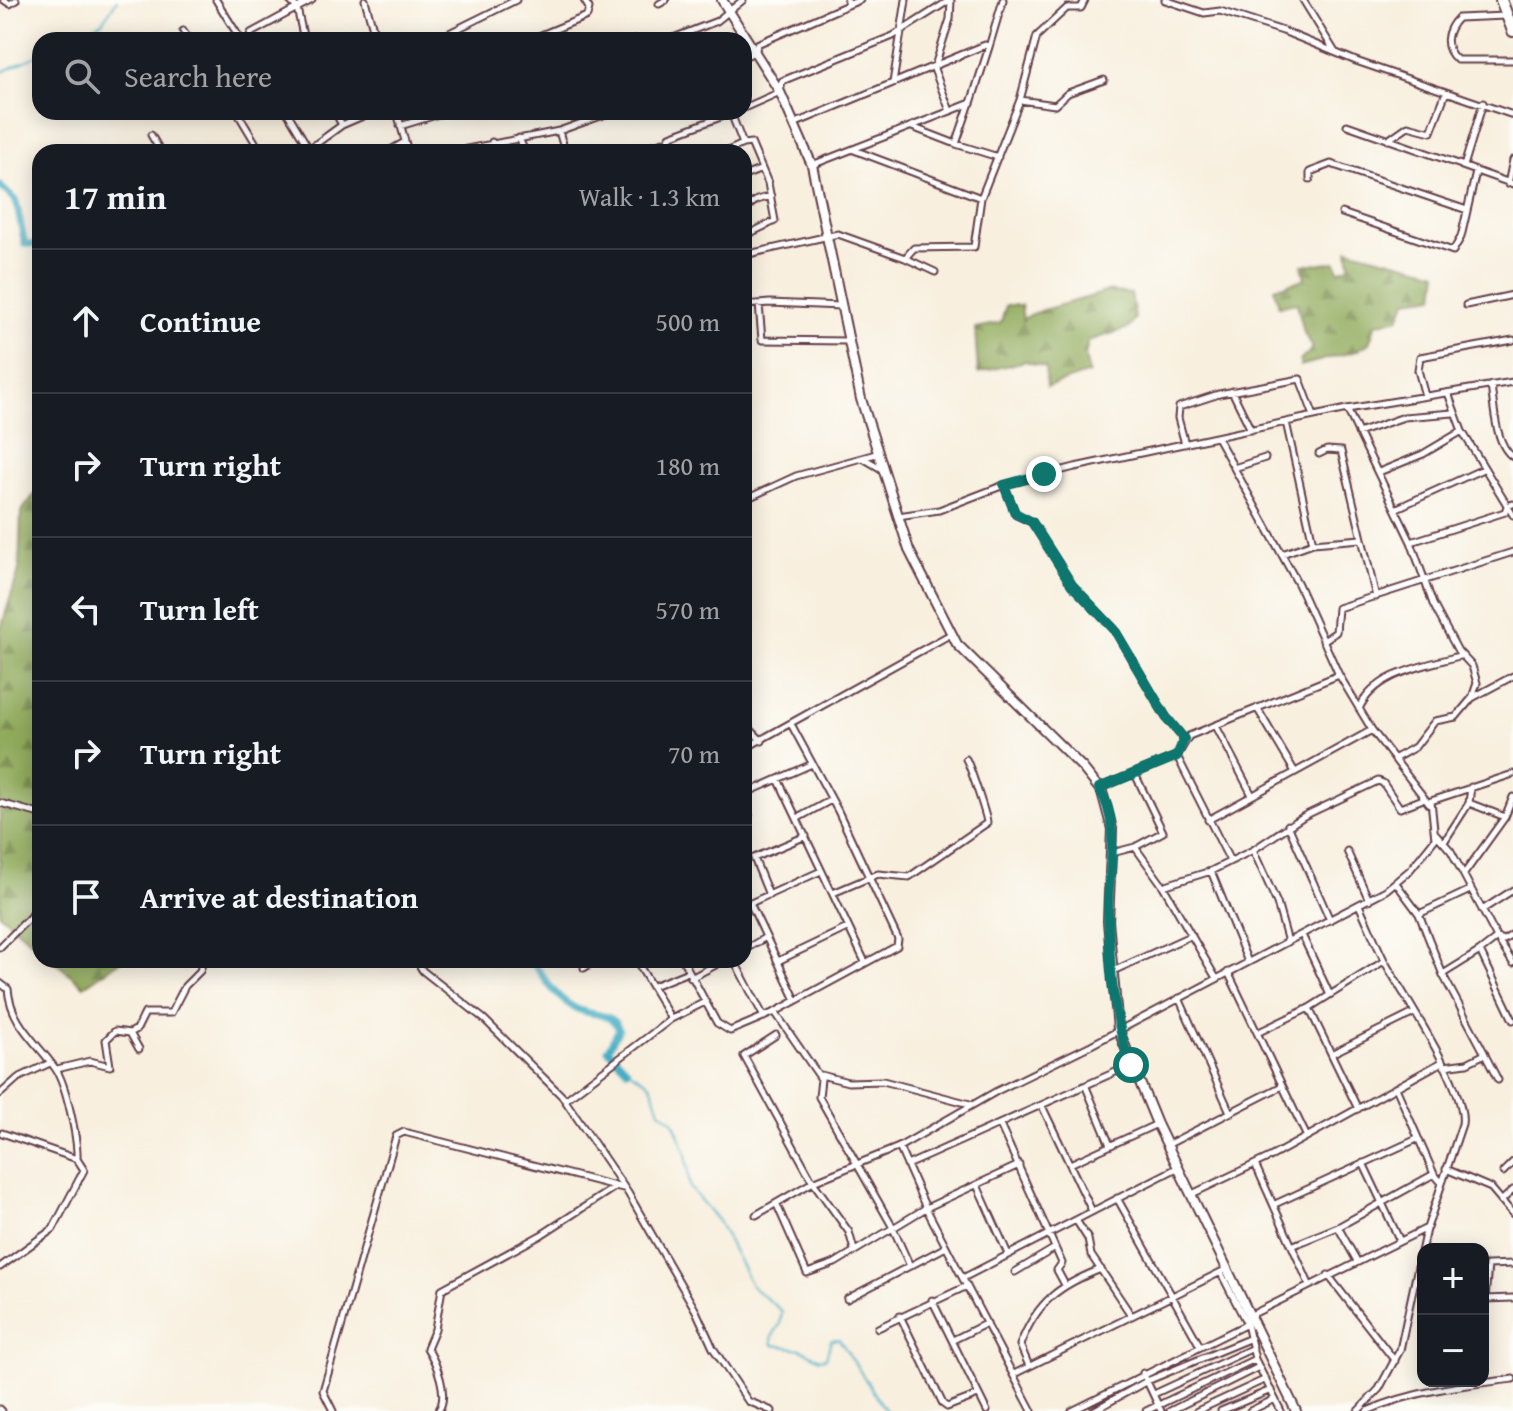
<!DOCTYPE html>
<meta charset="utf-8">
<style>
:root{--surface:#171b24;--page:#20242c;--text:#f1f3f6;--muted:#9ea1a6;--line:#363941}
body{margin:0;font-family:"Gentium Book Plus",serif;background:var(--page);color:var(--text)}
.controls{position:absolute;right:24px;bottom:24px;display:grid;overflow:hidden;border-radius:16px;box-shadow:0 4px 20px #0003}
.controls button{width:72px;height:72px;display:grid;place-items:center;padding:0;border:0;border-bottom:2px solid var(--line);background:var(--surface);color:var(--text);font:40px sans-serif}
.stop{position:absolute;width:24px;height:24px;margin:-18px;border:6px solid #0f766e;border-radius:50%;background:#fff}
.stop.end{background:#0f766e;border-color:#fff;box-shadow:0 2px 8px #0008}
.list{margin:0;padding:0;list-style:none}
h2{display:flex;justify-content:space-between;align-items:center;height:104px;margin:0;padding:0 32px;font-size:34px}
h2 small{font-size:26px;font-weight:400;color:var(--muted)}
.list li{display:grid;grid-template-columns:52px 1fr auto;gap:24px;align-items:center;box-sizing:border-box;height:144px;padding:0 32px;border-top:2px solid var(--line)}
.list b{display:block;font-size:30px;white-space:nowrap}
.list em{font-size:26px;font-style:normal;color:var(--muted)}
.icon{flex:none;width:44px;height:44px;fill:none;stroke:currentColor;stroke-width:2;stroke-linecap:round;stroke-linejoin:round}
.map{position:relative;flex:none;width:1513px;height:1411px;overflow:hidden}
.search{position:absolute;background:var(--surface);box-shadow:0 4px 20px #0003;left:32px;top:32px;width:720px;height:88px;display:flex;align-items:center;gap:20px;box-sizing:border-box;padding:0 28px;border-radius:24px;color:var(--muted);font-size:30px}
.panel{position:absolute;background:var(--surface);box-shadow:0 4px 20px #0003;left:32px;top:144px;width:720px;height:824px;border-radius:24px}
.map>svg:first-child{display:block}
.forest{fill:url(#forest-firs);stroke:#6d6443;stroke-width:2}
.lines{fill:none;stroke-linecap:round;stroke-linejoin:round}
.stream{stroke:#45adc5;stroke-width:2}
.river{stroke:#45adc5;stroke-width:7}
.minor-casing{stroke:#643e46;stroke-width:9}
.major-casing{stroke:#643e46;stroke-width:12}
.highway-casing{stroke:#643e46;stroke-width:14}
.minor{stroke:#fff;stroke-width:5}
.major{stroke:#fff;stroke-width:8}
.highway{stroke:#fff;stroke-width:10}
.route{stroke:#0f766e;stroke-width:10}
</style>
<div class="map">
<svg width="1513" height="1411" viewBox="0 0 1513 1411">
<defs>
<pattern id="forest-firs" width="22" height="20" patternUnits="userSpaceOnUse" patternTransform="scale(2)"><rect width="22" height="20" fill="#90aa5b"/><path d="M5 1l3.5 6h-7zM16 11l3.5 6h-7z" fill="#788a4b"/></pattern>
</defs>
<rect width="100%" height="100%" fill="#fdfcf7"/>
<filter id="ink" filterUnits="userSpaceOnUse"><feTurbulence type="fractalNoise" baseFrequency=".0125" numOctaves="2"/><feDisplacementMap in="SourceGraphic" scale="16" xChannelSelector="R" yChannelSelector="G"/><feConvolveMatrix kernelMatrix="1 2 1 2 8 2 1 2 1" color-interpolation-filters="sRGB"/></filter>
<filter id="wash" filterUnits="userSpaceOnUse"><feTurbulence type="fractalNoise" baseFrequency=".006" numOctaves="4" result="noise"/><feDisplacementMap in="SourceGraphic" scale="32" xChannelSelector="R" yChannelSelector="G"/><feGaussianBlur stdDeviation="1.8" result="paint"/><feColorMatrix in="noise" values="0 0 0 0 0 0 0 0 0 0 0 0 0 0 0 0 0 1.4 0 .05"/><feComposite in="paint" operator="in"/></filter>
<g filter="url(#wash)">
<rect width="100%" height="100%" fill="#f8efde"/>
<!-- forest -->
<path class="forest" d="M1348,249l90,23 -3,24 -28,4 -8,18 -23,6 -7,19 -13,8 -56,15v-5l13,-13 -9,-15 -7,-30 -18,3 -5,-18 31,-9 -3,-14 34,-3 3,9 11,-5z
M1107,291l24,3 4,24 -6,10 -41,13 -3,16 4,16 -42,14 -2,-20 -20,-6 -47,12 -3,-45 26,-5 5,-18h15l2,15c10,-11 64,-20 84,-29z
M40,487v462l-40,-35v-283l19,-61 2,-58z
M53,960h69l-38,26z"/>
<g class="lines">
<!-- stream -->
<path class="stream" d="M69,40l33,-18 15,-22
M0,73l40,-19
M627,1069l24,15 9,27 13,10 13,32 4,35 28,33 34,66 30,24 -2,13 -8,13 1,8 28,4 19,10 6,-1 5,-18 8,-1 47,72"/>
<!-- river -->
<path class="river" d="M0,186l16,15 9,43 15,1
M531,960c14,18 23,37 44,48 16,9 35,2 44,21l-11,20 19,20"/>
</g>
</g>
<g filter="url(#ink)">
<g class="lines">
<!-- minor casing -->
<g class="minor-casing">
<path id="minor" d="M4,0l6,4 6,-4
M216,0l25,40
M289,0l8,8 7,32
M365,0l11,40
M1165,0l39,13 16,-2 63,20 73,30 157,54
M1303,0l32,52
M659,4l7,-4
M850,4l10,-4
M1506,16l-48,2c-13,13 -15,30 -1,42h56
M183,31l6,9
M248,40l3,-7 61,-33
M435,40l81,-40
M529,40l58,-24 2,-8 -5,-8
M635,40h8
M668,40l49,-19 26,-21
M989,47l14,-47
M744,57l12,-6 1,-7 93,-40 -3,-4
M1020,100l35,5 13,-12 36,-13
M744,108l36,-16 2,-11 111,-45 57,-36
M950,111l-16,-42 16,-50 1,-18
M237,112l24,40
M287,112l24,40
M335,112l7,13
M397,112l11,40
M731,113l12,31 8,-1 17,40 7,38 -31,15
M796,123l97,-40 13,-83
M1347,125l117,41 19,-63
M400,126l46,-14
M912,127l44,17 14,-41
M559,131l6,21
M151,135l10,17
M519,138l6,14
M1388,140l20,-14 23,6 15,-40
M492,142l2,10
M956,144l42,13
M309,149l33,-24 30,-13
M854,150l127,48
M387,152l18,-10
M452,152l107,-21 53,-19
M629,152l34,-10
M660,152l10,-16 64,-24
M725,152l18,-8
M812,165l159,-62 18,-56 -4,-2 -92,38
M1462,166l51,18
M744,176l18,-7
M1310,179v-7l21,-8 136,46
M1508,184l5,-24
M744,209l13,-9 14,-4
M1342,213l111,38 8,-14 15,-65
M744,255l94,-21 67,24 9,-10 60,-1 7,-49 39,-98 17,-64 30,-28h14l4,-8
M905,258l30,14
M759,304l3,36 86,1
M744,305l26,-2 71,3
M1466,305l47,-10
M1491,385c3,21 4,60 22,72
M1232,391l19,39
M1448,393l14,38 51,84
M1425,396l-7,-26 2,-13 93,-17
M1347,409l64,133 22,62 25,47 14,15 5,17 -5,15
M1286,422l27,121
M1358,433l46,-16 49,-4
M1217,437l81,147 41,91 33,55 57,74
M1185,444l-7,-26 1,-11 40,-13 81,-15 14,37
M1319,454l8,-4 14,1 35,146
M863,458l17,10
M1234,468l31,-10
M1379,472l44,-18 39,-23
M1004,485l12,30 16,7 40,63 42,44 52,88 18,22
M744,500l52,-24 80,-22
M1395,509l88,-40
M898,516l41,-6 65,-25 71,-18 272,-58 166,-27
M1411,542l94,-30 2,-6 6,-2
M1282,554l31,-11 48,-4
M1323,641l13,-9 2,-24 175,-56
M1257,708l38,64
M1359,709c17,-38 68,-43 103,-54
M744,723l18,18
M1216,726l36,69
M744,749l207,-115
M1177,756l53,105
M1394,759l21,-12 20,-26 21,-4 16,-19 41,-22
M778,779l87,183
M1099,788l78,-32 12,-20 150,-61
M744,794l68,-30
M744,801l5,14 -5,5
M0,803l40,11
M1469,803l36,14
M798,818l33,-18
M1208,820l164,-90
M1288,825l42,95
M1436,834l15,17 46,87 -17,13 33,69
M1444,842l25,-39 2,-16
M1135,847l28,39 53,92
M1253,850l24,53 11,39
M1347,851l22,49
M1112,853l23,-6 28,-15 -28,-58
M1211,871l37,91
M1464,874l41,-57 8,-20
M1396,883l23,31 24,61 42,79 -18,9 -23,3
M1163,886l48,-15 42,-21 51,-34 74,-35 5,2 17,25 23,-9
M833,893l45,-19 31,3 78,-54c0,-6 -17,-57 -21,-64
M769,895l-15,-37 52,-22
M750,903l46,97
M744,906l77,-35
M1482,910l31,-20
M1419,914l51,-24
M1302,935l27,58
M1497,938l16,25
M1498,938l6,2 9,-6
M0,947l40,-40
M744,950l22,-13
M416,960l7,11 61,48 78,77 66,97 68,118 17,37 35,53 24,10
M636,960l35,59
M683,960l34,63 13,8 45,-19 122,-66 1,-7 -60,-128 -47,-87
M734,960l30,57
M778,961l69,-33
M584,968l12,-8
M1113,971l79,-36
M1228,972l78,163
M1443,974l37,-23
M691,978l34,-18
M0,983l8,6c3,35 28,52 47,79 11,15 23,72 22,91
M653,986l35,-14
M1179,998l51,114
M1309,1008l49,101
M775,1012l46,67 -2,18 73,129 18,40
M1259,1032l50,-24 75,-47
M130,1033l7,-4 8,-16h26l14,-27 15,-15 3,-11
M776,1035l-32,21 69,126 36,50 5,18
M1333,1053l81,-40
M1485,1055l13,25
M57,1069l33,-8 20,5 -4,-26 9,-9 15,2 9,16
M821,1075l27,7 35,-1 87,23
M1086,1087l24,58
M1397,1090l37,84 7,8
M0,1094l18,-16 32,-15
M565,1100l106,-81 34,-17
M1042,1106l50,105
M1000,1125l62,138 -5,7 7,13
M1167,1145l115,-59
M899,1147l27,61 106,203
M1363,1163l37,78
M1070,1164l87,-40
M1255,1164l54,120
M907,1165l224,-100
M1446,1169l45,19 22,26
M1503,1172l10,-10
M977,1185l31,69
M1192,1194l80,-38 170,-94
M1117,1198l83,148
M1501,1201l12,-11
M1275,1204l142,-65
M777,1205l30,68 28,-10 91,-55 93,-43
M756,1215l57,-33 86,-35 98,-56 94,-46 295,-155 24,-20 25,-31 -4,-38 82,-27
M1076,1220l12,19 3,16 40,60
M1338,1227l19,34
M1294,1245l44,-18 96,-53
M0,1267l53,-38 31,-59 -7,-11 -75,-26
M1015,1272l40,-24
M1221,1273l26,51 8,35 26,52
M1328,1275l67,86
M963,1278l214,-110
M847,1299l99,-52
M1484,1299l29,-1
M932,1300l55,111
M1251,1315l176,-87 35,-104c6,-34 -59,-129 -77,-162 -9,-18 -17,-38 -26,-57
M900,1316l43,88 4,3 31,-12
M1483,1322l5,-57 25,-1
M878,1328l89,-42
M953,1340l34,-17
M1483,1365l2,16
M1029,1366l-9,-21c17,-44 40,-60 81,-76
M1143,1373l18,38
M1014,1374l213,-105
M1154,1394l99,-46
M0,1409l2,2
M333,1411l-10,-20 73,-255 8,-4 219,56
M438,1411c12,-15 -2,-49 -11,-63l8,-19 7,-40 99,-54 74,-48
M1072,1411l175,-87
M1093,1411l54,-30 104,-43
M1146,1411l109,-52
M1170,1411l89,-44
M1197,1411l69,-32
M1221,1411l50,-21
M1250,1411l25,-12
M1358,1411l21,-22 21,-39 26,-121
M1367,1411c45,-20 96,-26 146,-32"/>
</g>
<!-- major casing -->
<g class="major-casing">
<path id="major" d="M722,0l58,92 32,73 49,234 48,151 48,94 125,123 20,25 10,37 -4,92 10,108 39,95 139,287"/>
</g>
<!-- highway casing -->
<g class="highway-casing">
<path id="highway" d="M1501,0l12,31"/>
</g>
<!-- minor -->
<use href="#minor" class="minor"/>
<!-- major -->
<use href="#major" class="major"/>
<!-- highway -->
<use href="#highway" class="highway"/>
</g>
</g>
<g class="lines" filter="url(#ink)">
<!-- route -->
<path class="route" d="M1044,474l-40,11 11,28 17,9 40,63 42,44 52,88 18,22 -7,17 -78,32c23,37 9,80 9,120 1,53 4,107 23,157"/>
</g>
</svg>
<div class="controls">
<button>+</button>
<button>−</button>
</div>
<div class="stop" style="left:1131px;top:1065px"></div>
<div class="stop end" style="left:1044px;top:474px"></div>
<div class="search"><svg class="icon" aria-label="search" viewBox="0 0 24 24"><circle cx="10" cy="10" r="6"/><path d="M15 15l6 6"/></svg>Search here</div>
<section class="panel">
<h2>17 min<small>Walk · 1.3 km</small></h2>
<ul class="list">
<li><svg class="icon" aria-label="ahead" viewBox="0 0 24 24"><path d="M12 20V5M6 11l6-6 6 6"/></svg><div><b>Continue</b></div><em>500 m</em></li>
<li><svg class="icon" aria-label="right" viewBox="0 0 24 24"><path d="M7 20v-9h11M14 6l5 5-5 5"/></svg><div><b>Turn right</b></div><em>180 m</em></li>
<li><svg class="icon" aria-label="left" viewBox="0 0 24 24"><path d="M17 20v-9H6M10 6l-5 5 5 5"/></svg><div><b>Turn left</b></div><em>570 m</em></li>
<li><svg class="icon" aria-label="right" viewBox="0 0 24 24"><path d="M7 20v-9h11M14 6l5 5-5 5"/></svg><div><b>Turn right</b></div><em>70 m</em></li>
<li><svg class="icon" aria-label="arrive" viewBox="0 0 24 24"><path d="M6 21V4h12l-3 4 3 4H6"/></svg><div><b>Arrive at destination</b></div></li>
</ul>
</section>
</div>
